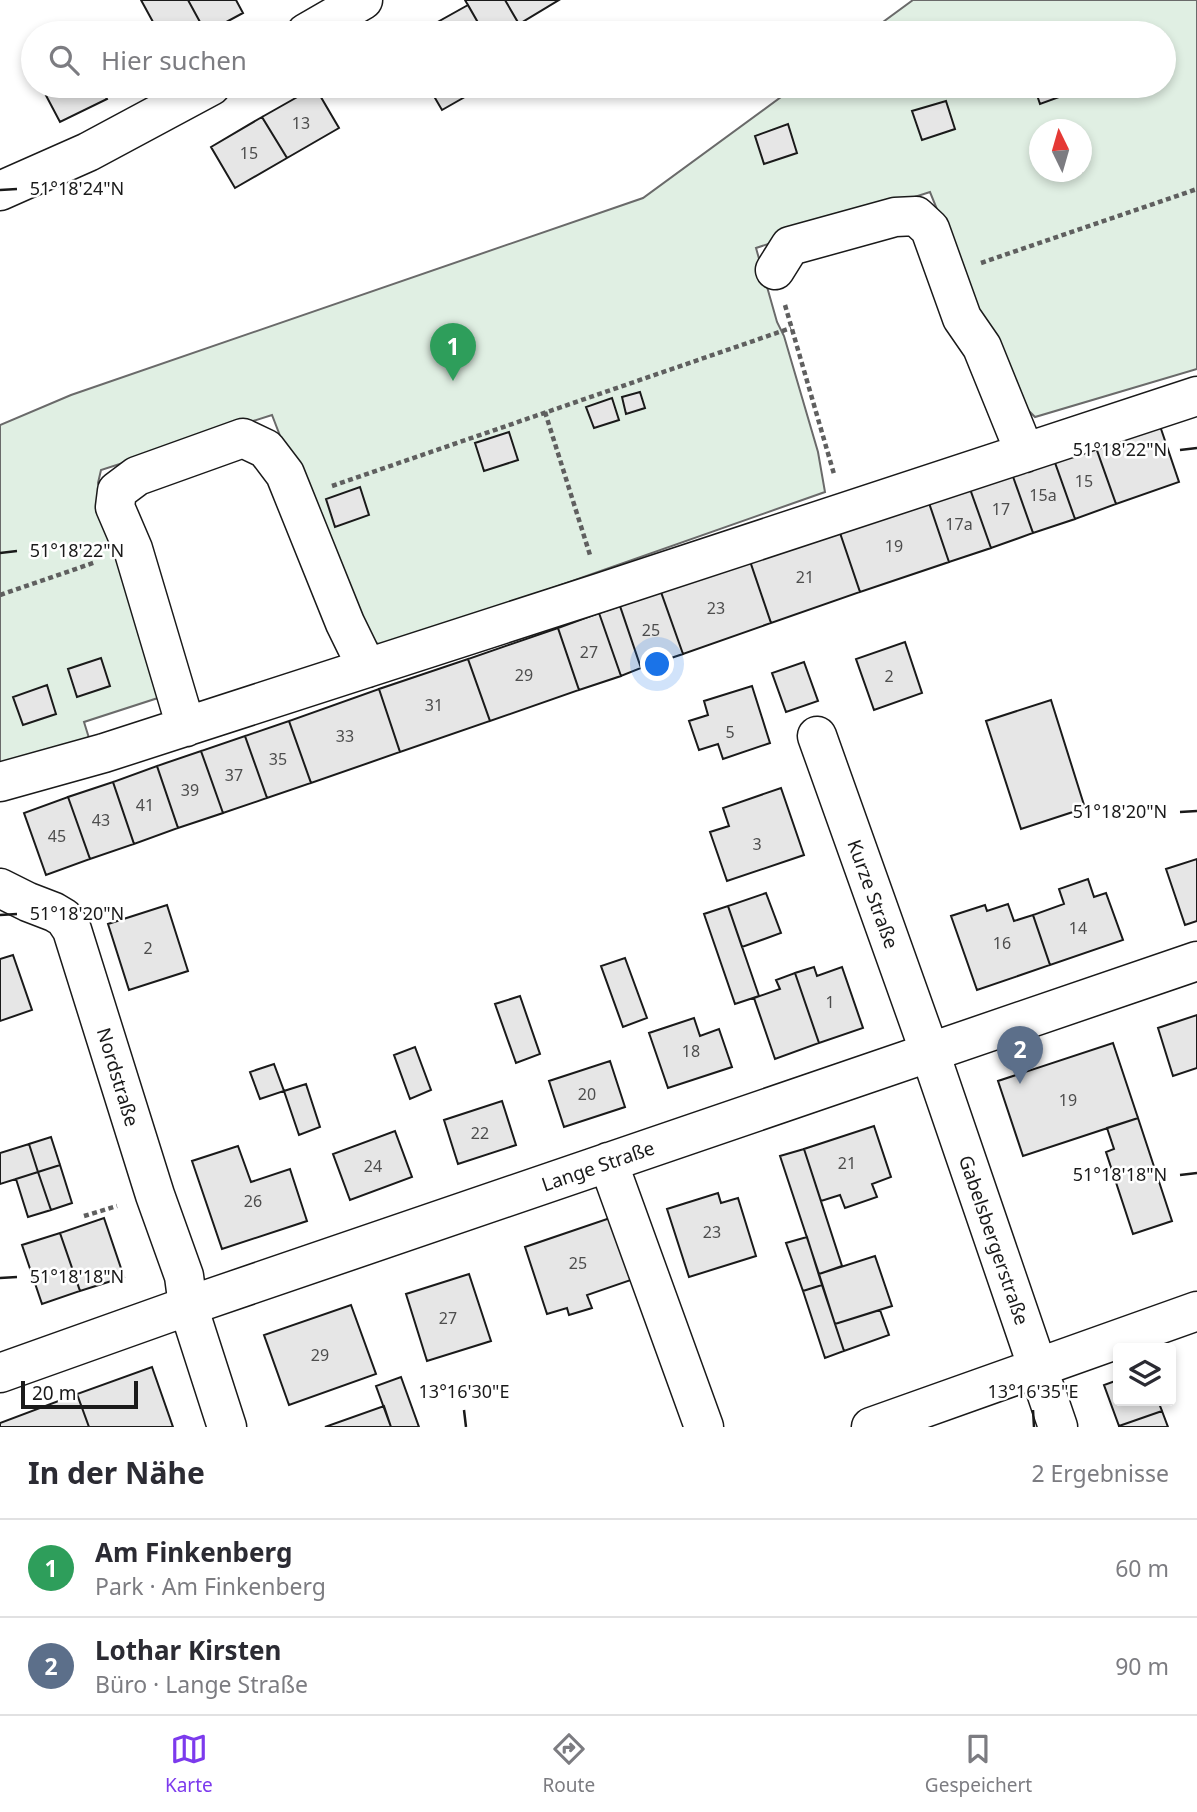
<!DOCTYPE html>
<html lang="de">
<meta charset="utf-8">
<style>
:root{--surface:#fff;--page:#f7f7f7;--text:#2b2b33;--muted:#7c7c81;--line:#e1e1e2;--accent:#7c3aed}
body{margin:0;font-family:"Noto Sans",sans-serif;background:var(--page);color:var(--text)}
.controls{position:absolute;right:21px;bottom:21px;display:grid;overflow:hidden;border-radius:7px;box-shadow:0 4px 10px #0003}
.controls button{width:63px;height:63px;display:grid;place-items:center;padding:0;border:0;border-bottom:2px solid var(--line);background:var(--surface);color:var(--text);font:35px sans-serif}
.compass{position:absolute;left:1029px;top:119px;width:63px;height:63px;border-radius:50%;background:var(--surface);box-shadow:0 4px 10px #0003;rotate:355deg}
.scale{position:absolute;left:21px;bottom:18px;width:117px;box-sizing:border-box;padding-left:7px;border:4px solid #1a1a1a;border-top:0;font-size:19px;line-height:24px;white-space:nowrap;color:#1a1a1a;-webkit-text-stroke:5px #fff;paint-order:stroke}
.you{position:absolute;left:658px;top:665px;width:24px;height:24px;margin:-18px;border:5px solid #fff;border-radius:50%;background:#1a73e8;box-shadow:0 0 0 10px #1a73e833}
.badge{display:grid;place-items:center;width:46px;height:46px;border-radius:50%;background:var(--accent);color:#fff;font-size:23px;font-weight:700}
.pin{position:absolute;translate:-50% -58px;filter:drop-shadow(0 2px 4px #0008)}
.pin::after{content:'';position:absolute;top:37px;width:24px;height:21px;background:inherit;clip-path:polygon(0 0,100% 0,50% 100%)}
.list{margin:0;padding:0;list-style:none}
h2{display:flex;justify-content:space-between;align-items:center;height:91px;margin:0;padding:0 28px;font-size:30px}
h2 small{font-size:23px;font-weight:400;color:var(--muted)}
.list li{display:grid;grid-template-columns:46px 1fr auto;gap:21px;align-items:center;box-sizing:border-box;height:98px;padding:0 28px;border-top:2px solid var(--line)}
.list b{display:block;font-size:26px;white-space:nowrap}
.list p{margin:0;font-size:23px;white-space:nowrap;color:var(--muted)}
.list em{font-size:23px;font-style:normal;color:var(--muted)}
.icon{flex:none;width:38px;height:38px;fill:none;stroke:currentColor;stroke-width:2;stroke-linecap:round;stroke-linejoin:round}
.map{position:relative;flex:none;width:1197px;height:1427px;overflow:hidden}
.search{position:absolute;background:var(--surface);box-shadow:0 4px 10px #0003;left:21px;right:21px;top:21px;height:77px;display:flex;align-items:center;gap:18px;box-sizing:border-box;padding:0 24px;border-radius:38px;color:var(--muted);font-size:26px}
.sheet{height:287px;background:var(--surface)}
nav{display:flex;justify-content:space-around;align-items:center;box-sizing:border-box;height:98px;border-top:2px solid var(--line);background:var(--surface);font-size:19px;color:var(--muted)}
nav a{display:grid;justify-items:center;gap:4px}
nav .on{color:var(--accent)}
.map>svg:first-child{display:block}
.green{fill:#e0efe3;stroke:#6a6a6a;stroke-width:2;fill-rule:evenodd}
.building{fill:#e6e6e6;stroke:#1a1a1a;stroke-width:2}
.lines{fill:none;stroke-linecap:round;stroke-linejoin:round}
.minor-casing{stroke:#1a1a1a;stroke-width:41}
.path{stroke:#5f5f5f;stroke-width:4.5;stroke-dasharray:5 3.5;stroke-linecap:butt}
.minor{stroke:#fff;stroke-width:38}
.ticks{fill:none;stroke:#1a1a1a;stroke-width:2.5}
.labels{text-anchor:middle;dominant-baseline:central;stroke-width:5;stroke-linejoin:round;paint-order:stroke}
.number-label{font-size:16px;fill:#4d4d4d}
.street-label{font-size:19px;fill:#1a1a1a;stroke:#fff}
.ticks-label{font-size:18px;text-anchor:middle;fill:#1a1a1a;stroke:#fff;stroke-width:5;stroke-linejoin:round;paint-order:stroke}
</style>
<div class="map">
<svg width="1197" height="1427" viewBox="0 0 1197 1427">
<rect width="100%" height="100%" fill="#fff"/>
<!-- green -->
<path class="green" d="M913,0h284v369l-162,48 -23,-23 -82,-202 -174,56 21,74 7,14 34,116 7,40 -440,155 -20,-9 -13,-15 -80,-208 -171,55 -3,13 66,213 -80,26 5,16 -89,26v-339l71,-30 572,-197 153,-112h368v-53h-296zM1040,130h42v42h-42z"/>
<!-- building -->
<path class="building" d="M141,0h47l18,33h-47z
M188,0h48l7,13 -37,20z
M465,0h40l14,24 -17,9h-18z
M505,0h54l-40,24z
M468,5l16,28h-66z
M41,86h59l7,13 -47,23z
M428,86h56l-42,24z
M1034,86h37l2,6 -33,12z
M315,87l24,41 -52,30 -25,-41z
M946,101l9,28 -33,11 -10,-29z
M262,117l25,41 -52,30 -24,-41z
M788,124l9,29 -33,11 -9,-28z
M640,392l5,16 -19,6 -4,-17z
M612,398l7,22 -25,8 -8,-21z
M1158,420l21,62 -63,22 -22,-62z
M509,432l9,28 -34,11 -9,-28z
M1094,442l22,62 -41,15 -22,-62z
M1053,457l22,62 -42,14 -22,-62z
M1011,471l22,62 -42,15 -22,-62z
M969,486l22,62 -42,14 -21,-62z
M360,487l9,28 -34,12 -9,-28z
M928,500l21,62 -89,30 -21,-62z
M839,530l21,62 -89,31 -21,-62z
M750,561l21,62 -88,31 -22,-62z
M661,592l22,62 -42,14 -21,-62z
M620,606l21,62 -20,8 -22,-63z
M599,613l22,63 -42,14 -21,-62z
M558,628l21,62 -89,31 -22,-62z
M905,642l17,51 -48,17 -18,-51z
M101,658l9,28 -33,11 -9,-28z
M468,659l22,62 -90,31 -21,-63z
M804,662l14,39 -32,11 -14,-39z
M47,685l9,29 -33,11 -10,-28z
M752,686l18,57 -47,16 -5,-15 -19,6 -10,-29 19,-6 -4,-14z
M379,689l21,63 -89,31 -22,-62z
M1051,700l34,108 -64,21 -35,-108z
M289,721l22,62 -44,15 -22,-62z
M245,736l22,62 -44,15 -22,-62z
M201,751l22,62 -45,15 -21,-62z
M157,766l21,62 -44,16 -21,-62z
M113,782l21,62 -44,15 -22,-62z
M781,788l23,67 -77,26 -17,-49 19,-6 -6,-18z
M68,797l22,62 -44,16 -22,-62z
M1197,859v62l-12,4 -19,-56z
M1088,879l6,18 12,-4 17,47 -73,25 -17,-50 31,-11 -5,-15z
M766,893l15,40 -39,14 -14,-41z
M1008,904l6,17 19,-6 17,50 -73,25 -26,-74 34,-11 2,6z
M167,905l21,66 -59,19 -21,-66z
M728,906l31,90 -24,8 -31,-90z
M13,955l19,55 -32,11v-62z
M625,958l22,60 -24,9 -22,-61z
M814,967l3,9 25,-9 21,61 -44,15 -24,-70z
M795,973l24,70 -44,16 -21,-61 26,-9 -4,-9z
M520,996l20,58 -24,9 -21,-59z
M1197,1015v53l-24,8 -15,-48z
M694,1018l6,18 19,-7 13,38 -64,21 -19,-55z
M1113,1043l25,75 -115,38 -25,-75z
M415,1047l16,43 -21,9 -16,-44z
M610,1061l15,46 -61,20 -15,-46z
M274,1064l10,27 -24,8 -10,-27z
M306,1084l14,43 -21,8 -15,-44z
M502,1101l14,44 -58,19 -14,-44z
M1138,1118l34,103 -39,13 -27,-82 8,-3 -7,-21z
M874,1126l17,51 -19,7 5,13 -32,11 -5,-13 -19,6 -17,-52z
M395,1131l17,46 -62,23 -17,-46z
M51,1137l9,28 -22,7 -9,-28z
M29,1144l9,28 -38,12v-31z
M238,1146l13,36 39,-13 17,52 -85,28 -30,-88z
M804,1149l38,117 -23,8 -39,-118z
M60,1165l12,38 -21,7 -13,-38z
M38,1172l13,38 -23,7 -12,-38z
M718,1193l3,10 17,-5 18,58 -67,21 -22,-68z
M104,1218l20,59 -44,14 -20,-58z
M610,1218l21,62 -44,15 5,13 -23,7 -2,-7 -20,6 -22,-67z
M60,1233l20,58 -38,13 -20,-59z
M807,1237l15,48 -19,6 -17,-48z
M875,1256l17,50 -57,18 -16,-50z
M469,1274l22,67 -64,20 -21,-67z
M822,1285l22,66 -19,7 -22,-67z
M351,1305l25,69 -87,31 -25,-70z
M880,1310l9,25 -45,16 -9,-27z
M152,1367l21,60h-84l-12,-33z
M401,1377l18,50h-28l-15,-41z
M1118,1380v21h40l4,10 -43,15 -15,-41z
M77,1394l12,33h-89v-4z
M384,1406l7,21h-66z
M1162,1411l6,16h-49v-1z"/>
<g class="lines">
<!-- minor casing -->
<g class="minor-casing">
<path id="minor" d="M306,33l57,-33
M0,191l88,-39 123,-66
M775,270l15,-24 105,-29 21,-1 14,13 32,89 20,29 43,106
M186,727l-53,-178 -18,-42 2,-16 20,-15 106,-38 23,11 19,25 60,149 22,45
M817,736l113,317 128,374
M0,782l104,-29 498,-161 595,-196
M0,888l28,14 26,10 10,6 8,12 83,265 29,81 4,30 39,121
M608,1162l96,265
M0,1373l188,-67 1009,-345
M871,1427l326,-116"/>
</g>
<!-- path -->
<path class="path" d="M981,263l216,-74
M785,305l49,169
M545,412l45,143
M332,486l459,-158
M0,595l96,-33
M84,1216l33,-10"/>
<!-- minor -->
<use href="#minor" class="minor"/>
</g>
<!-- ticks -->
<path class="ticks" d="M0,190l17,-1M1180,450l17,-2M0,553l17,-2M1180,812l17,-1M0,915l17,-1M1180,1175l17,-2M0,1278l17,-1M464,1410l2,17M1033,1410l1,17"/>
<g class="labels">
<!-- number labels -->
<g class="number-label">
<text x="301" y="123">13</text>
<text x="249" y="153">15</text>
<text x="1084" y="481">15</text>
<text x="1043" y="495">15a</text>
<text x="1001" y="509">17</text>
<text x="959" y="524">17a</text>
<text x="894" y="546">19</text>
<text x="805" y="577">21</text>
<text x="716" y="608">23</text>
<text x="651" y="630">25</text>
<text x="589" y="652">27</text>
<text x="524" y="675">29</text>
<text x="889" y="676">2</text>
<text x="434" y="705">31</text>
<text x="730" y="732">5</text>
<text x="345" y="736">33</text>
<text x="278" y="759">35</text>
<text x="234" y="775">37</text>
<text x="190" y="790">39</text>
<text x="145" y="805">41</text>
<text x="101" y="820">43</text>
<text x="57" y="836">45</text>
<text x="757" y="844">3</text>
<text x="1078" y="928">14</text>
<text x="1002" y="943">16</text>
<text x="148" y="948">2</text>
<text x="830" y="1002">1</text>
<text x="691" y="1051">18</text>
<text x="587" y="1094">20</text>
<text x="1068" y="1100">19</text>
<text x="480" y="1133">22</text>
<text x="847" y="1163">21</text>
<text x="373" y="1166">24</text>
<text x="253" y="1201">26</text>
<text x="712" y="1232">23</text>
<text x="578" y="1263">25</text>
<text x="448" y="1318">27</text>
<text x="320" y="1355">29</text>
</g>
<!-- street labels -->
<g class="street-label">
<text transform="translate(873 894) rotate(70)">Kurze Straße</text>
<text transform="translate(118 1077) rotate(73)">Nordstraße</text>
<text transform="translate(598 1166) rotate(-19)">Lange Straße</text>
<text transform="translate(994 1240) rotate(71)">Gabelsbergerstraße</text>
</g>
</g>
<g class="ticks-label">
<text x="77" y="195">51°18'24"N</text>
<text x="1120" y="456">51°18'22"N</text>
<text x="77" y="557">51°18'22"N</text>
<text x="1120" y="818">51°18'20"N</text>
<text x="77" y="920">51°18'20"N</text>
<text x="1120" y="1181">51°18'18"N</text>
<text x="77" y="1283">51°18'18"N</text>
<text x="464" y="1398">13°16'30"E</text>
<text x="1033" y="1398">13°16'35"E</text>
</g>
</svg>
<div class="controls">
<button><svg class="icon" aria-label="layers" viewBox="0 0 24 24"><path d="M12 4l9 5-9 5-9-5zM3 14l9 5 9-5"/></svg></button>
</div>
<svg class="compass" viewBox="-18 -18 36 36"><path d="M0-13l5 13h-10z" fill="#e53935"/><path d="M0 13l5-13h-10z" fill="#7c7c81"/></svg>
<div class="scale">20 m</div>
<div class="you"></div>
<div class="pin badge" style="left:453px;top:381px;background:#2e9e5b">1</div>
<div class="pin badge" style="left:1020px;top:1084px;background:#5c6f8a">2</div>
<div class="search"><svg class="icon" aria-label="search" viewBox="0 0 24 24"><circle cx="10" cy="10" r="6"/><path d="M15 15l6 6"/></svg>Hier suchen</div>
</div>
<section class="sheet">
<h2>In der Nähe<small>2 Ergebnisse</small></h2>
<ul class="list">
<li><span class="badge" style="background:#2e9e5b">1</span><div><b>Am Finkenberg</b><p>Park · Am Finkenberg</p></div><em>60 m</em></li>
<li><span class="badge" style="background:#5c6f8a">2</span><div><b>Lothar Kirsten</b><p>Büro · Lange Straße</p></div><em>90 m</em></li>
</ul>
</section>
<nav>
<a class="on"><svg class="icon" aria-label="map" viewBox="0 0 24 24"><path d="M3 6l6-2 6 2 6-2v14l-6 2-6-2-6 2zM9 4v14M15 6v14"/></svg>Karte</a>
<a><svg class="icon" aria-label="directions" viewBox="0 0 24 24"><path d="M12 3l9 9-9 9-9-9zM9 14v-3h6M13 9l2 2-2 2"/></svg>Route</a>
<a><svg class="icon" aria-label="saved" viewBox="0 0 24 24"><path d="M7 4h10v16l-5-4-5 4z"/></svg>Gespeichert</a>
</nav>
